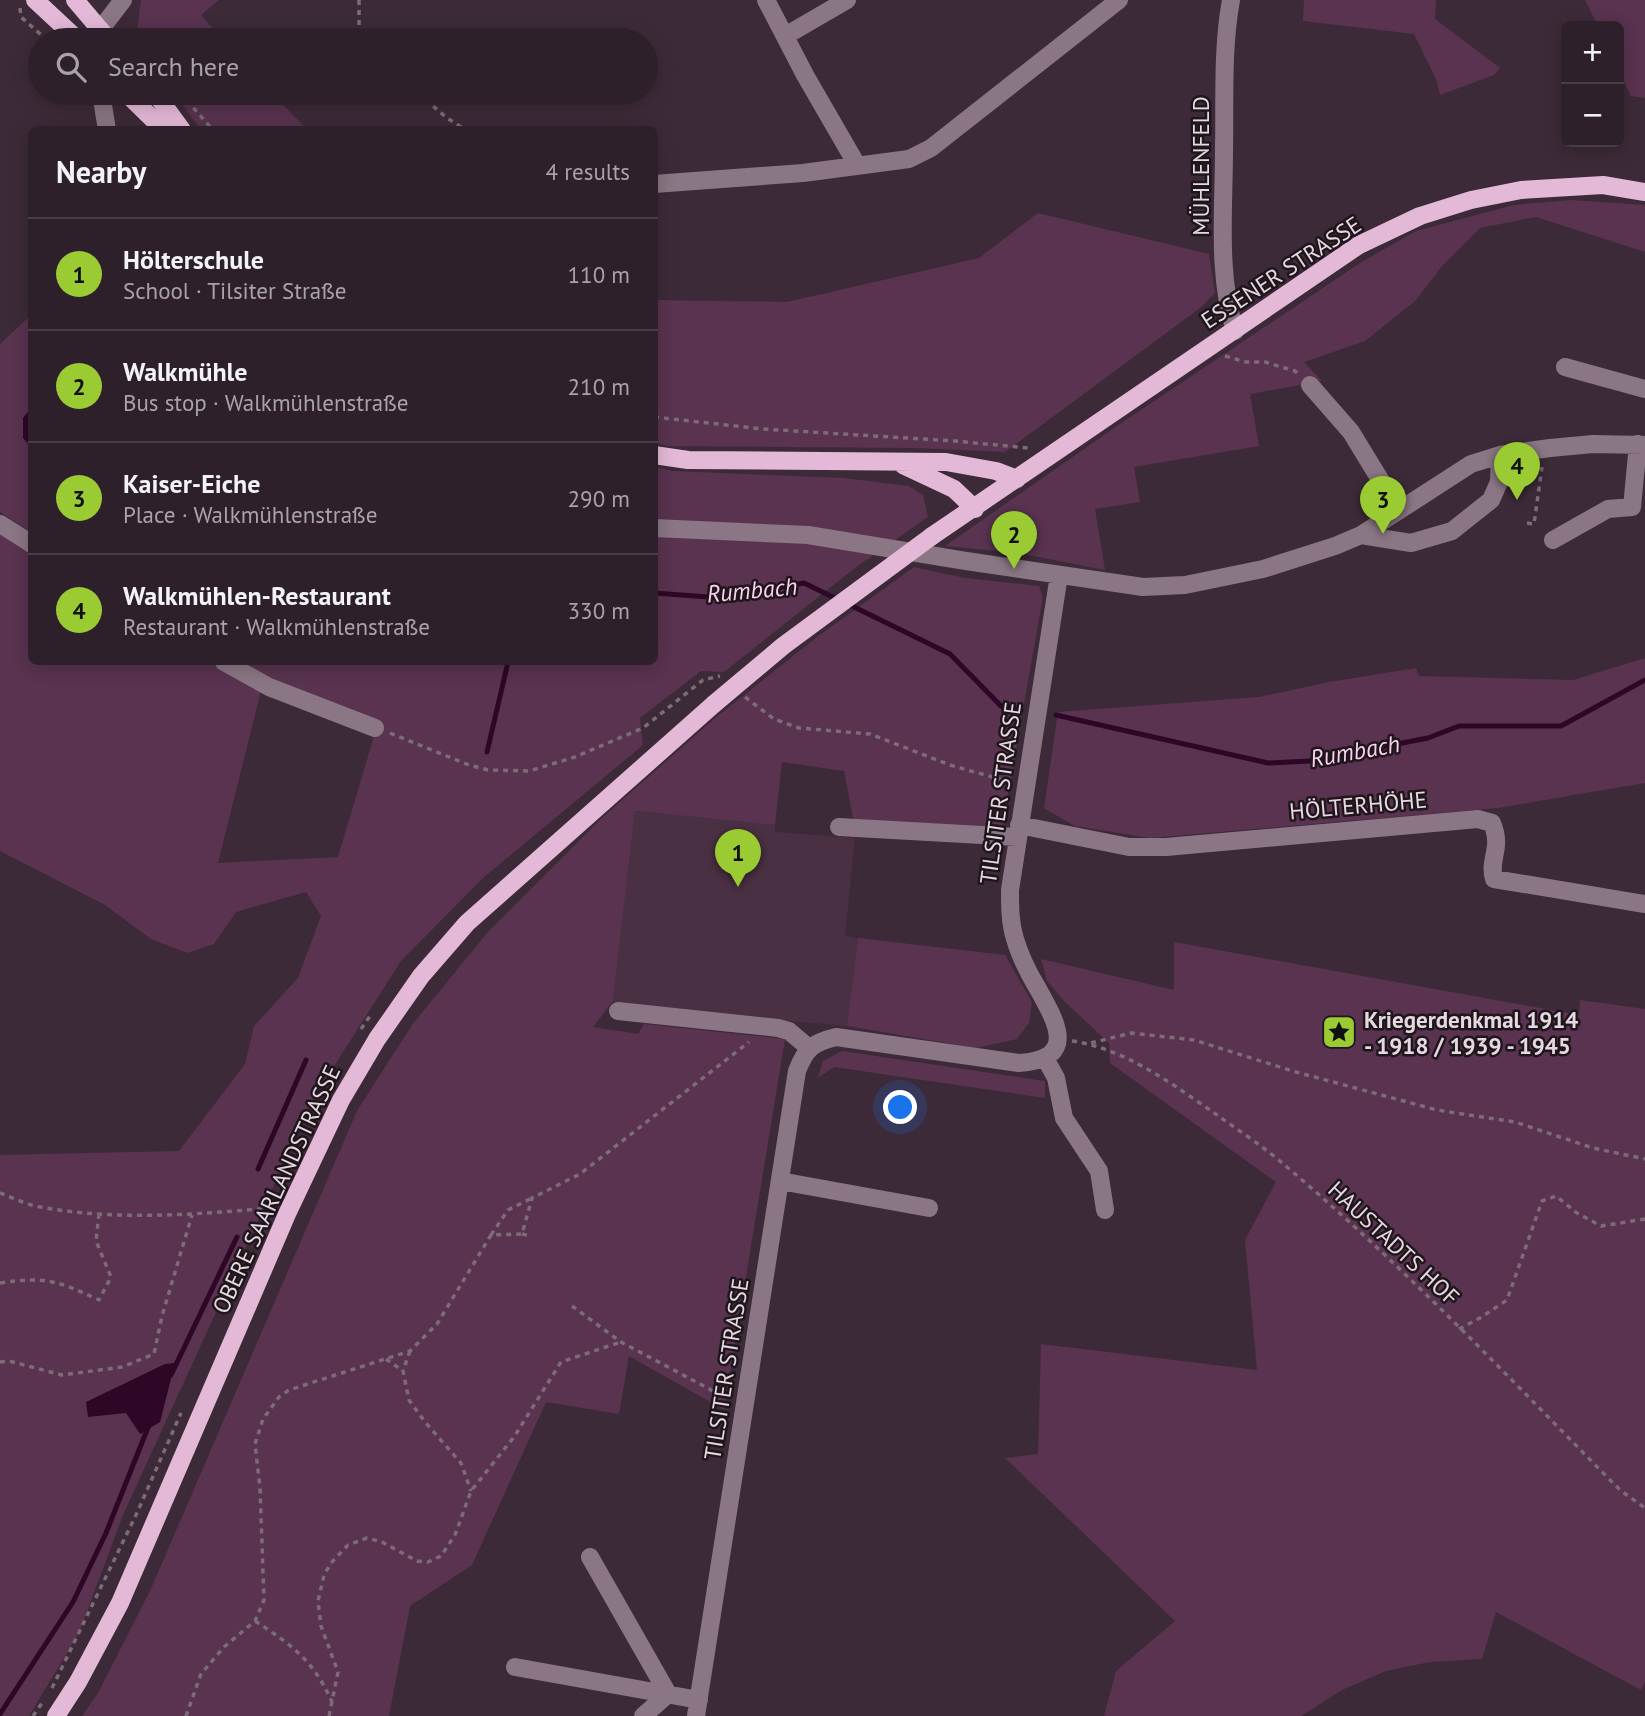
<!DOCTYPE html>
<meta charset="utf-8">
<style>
:root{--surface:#2e202a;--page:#362832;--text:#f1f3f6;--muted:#a7a3a8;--line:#493e47;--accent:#9bcb33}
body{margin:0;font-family:"PT Sans",sans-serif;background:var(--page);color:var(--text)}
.controls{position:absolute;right:21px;top:21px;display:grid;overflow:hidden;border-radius:10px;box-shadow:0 4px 18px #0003}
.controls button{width:63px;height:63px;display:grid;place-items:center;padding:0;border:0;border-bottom:2px solid var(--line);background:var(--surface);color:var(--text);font:35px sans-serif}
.you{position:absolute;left:901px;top:1108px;width:24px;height:24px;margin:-18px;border:5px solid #fff;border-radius:50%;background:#1a73e8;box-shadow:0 0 0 10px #1a73e833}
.badge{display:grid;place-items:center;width:46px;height:46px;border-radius:50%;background:var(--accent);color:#111;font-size:23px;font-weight:700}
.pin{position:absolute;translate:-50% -58px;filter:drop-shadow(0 2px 4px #0008)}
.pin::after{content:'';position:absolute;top:37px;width:24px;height:21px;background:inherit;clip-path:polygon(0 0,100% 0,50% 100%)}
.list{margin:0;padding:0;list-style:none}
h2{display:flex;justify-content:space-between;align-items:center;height:91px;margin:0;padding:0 28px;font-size:30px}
h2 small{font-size:23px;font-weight:400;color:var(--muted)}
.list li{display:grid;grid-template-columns:46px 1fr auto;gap:21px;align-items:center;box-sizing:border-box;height:112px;padding:0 28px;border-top:2px solid var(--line)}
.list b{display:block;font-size:26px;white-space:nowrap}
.list p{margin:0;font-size:23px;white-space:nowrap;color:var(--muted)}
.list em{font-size:23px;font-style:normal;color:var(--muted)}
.icon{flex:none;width:38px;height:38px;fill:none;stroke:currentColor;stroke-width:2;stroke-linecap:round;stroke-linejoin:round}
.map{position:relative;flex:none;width:1645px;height:1716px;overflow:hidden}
.search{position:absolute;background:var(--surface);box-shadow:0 4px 18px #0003;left:28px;top:28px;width:630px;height:77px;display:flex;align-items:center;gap:18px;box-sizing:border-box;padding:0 24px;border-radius:38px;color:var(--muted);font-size:26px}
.panel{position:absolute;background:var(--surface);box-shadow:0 4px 18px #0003;left:28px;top:126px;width:630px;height:539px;border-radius:10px}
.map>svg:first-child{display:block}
.built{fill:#4a3043}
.green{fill:#593350}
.water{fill:#2d0726}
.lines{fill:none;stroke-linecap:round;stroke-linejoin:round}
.stream{stroke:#2d0726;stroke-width:5}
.path{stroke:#7c6c78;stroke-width:3.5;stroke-dasharray:5 5;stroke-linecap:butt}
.minor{stroke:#8a7684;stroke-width:18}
.major{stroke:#e4b9d8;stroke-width:18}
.major-bridge{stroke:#e4b9d8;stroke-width:18}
.labels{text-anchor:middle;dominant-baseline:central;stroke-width:5;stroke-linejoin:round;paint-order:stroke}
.street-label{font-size:23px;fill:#e5d8e1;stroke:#1f161c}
.poi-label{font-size:23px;font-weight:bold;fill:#e5d8e1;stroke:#1f161c;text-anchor:start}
.water-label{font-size:24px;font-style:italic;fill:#fcd1f0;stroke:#1f161c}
</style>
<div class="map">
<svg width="1645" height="1716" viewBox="0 0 1645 1716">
<rect width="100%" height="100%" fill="#3d2a38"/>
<!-- built -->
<path class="built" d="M635,811l140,14v7l80,6 -10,98 13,2 -11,88 -206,-19 -28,-6z"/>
<!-- green -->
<path class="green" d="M141,0h78l-18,15 22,25h-87z
M1304,0h132l-1,19 65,49 -6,7 -54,20 -4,-16 -22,-45 -111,-13z
M1585,0h60v98l-14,-2 -12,-25v-45h-21z
M174,93h97l36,36h-107z
M1571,200l74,5v47l-109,-35 -56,11 -37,37 -28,36 -50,40 -61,21 18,19 -72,13 9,52 -125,21 6,35 -45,7 10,61 -87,-17 -73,-7 175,-122 240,-161 56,-32 98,-26z
M1038,213l171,41 6,39 -15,15 -195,144 -88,-4 -250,-2 -12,-3v-143l132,2 192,-44z
M31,315v217l-31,-20v-168z
M655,467l18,4 171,7 65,8 14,9 5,22 -73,51 -131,104 -23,-1 -61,47 3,27 -160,133 -82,83 -100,157 -29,72 -149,325 -44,118 -50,83h-29v-561l179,-4 66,-87 9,-38 44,-48 23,-62 -15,-24 -70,20 -22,32 -27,9 -36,-14 -46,-34 -105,-54v-321l31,18 1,114h182l47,29 -43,172 120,-6 36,-121 7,-14 -107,-36 -40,-24h420z
M914,567l51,11 74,8 4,11 -41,230 -148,-4 -10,-52 -62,-9 -7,63 -140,-14 -22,190 -20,26 45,7 6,-10 141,15 -61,371 -95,-54 -10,58 -73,-12 -74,163 -62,41 -21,110h-307l16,-23 52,-102 207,-480 55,-86 75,-92 115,-115 112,-99 103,-82z
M1645,658v125l-147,25 -348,30 -75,-12 -31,-18 14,-96 201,-15 70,-15 87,-14 3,8 154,4z
M858,938l147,17 27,47 -3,21 -12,16 -41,9 -129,-22z
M1174,942l405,73 1,-15 65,9v673l-4,8 -145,-78 -14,47 -52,3 -44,9 -44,19 -41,26h-197l12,-45 59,-50 -170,-163 33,-4 3,-110 216,26 -12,-130 31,-58 -166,-119 -1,-20 -45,-42 -17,-20 -6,-22 133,31z
M842,1051l203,30v17l-211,-31 -16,11 5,-17z"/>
<!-- water -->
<path class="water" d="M31,408v39l-8,-9v-20z
M175,1363l-15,59 -20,12 -14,-21 -38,4 -2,-15 79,-38z"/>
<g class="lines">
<!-- stream -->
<path class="stream" d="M654,593l68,5 82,-15 35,17
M848,604l102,50 51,52 20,4
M1056,715l212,48 41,-2 119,-23 31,-12h102l84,-46
M487,752l21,-90
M258,1169l48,-109
M171,1375l66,-138
M0,1714l73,-112 33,-69 43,-108"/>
<!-- path -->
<path class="path" d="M359,0v29l9,11
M20,8l1,9 26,23
M180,93l33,37
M418,93l29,25 19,12
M1225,356l21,6h19l30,9 3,3
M654,417l109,12 192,12 73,7
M1527,523l7,1 8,-57
M745,697l29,22 25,9 71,6 80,31 60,17
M390,733l79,32 19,5 41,1 46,-14 68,-29 60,-48 17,-4
M361,1029l11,-16
M1072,1041c52,7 102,44 145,74 21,15 44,30 64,47 120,101 229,217 339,328l25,18
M1091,1043l40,-10 63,7 102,32 141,38 78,12 78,26 52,11
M0,1193c11,4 23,10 35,13 77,15 157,9 235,2
M522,1234l9,2
M491,1235l17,-25 24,-12
M0,1283c46,-7 58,-2 99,17l12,-23 -15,-36 3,-27
M572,1306l49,36 94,50 16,5
M1459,1329l21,-11 27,-18 35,-99 14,-5 21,17 24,13 44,-7
M410,1351l-7,20 6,29 16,22 36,41 10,28
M386,1359l17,12
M0,1362l9,-1 53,14 60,-8 32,-13 8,-38 30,-101
M255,1621c37,24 59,40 77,81
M52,1688l84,-173 45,-102
M33,1716l9,-13
M186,1716l15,-42 23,-27 31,-26 9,-21 -4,-112 -5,-44 8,-25 16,-22 10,-7 121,-39 27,-27 54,-89 31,-1 10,-36 48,-24 169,-132
M329,1716l9,-44 -17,-46 -3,-25 6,-26 7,-12 17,-18 19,-7 15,4 35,19 11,1 13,-6 14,-21 16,-44 43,-54 47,-75 60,-20"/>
<!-- minor -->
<path class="minor" d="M766,0l39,75 52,90
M1231,0c-9,49 -6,100 -7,150 0,59 -7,124 11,181
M785,36l62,-36
M98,40l2,-10 23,-30
M101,93l6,37
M654,184l149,-11 106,-14 22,-11 188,-148
M1565,367l80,22
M1310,385l41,47 47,77
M0,524l32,20
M654,528l154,7 158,26 177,26 42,-2 78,-16 72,-23 26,-11 110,-71 29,-9 50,-7 43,-4 52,1
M1361,535l50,8 41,-12 39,-31 8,-18 1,-27
M1553,540l55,-31 24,-2 6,-63
M224,662l45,25 106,41
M1019,825l110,22h37l312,-28 14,4c11,26 -4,36 2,56l151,25
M839,827l178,10
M618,1011l160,17 11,3 20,17
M1045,1058l11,20 8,40 35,53 6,39
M780,1181l149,27
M590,1557l78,137 -25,22
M515,1667l184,33
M696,1716l101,-645c9,-23 15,-28 39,-34l183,26c59,-4 38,-40 19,-74 -9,-15 -18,-33 -23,-50 -5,-16 -5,-32 -5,-49l49,-315"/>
<!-- major -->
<path class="major" d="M35,0l43,40
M75,0l34,40
M126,93l38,37
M155,93l27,37
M654,455l34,5 258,2 50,9 21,8
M903,465l51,24 21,20
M932,536l427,-291 61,-29 51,-16 50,-10 82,-5 42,7
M56,1716l22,-34 42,-79 167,-389 54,-114 36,-61 44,-63 46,-53 247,-219"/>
<!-- major-bridge -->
<path class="major-bridge" d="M714,704l69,-58 149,-110"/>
</g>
<!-- icons -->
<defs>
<g id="sight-square" transform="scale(1.75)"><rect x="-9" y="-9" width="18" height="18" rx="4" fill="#9bcb33" stroke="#1f161c"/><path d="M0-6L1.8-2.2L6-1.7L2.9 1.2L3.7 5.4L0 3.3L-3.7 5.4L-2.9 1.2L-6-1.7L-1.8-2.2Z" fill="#111"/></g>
</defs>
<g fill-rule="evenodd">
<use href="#sight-square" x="1339" y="1032"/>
</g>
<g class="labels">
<!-- street labels -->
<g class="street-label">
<text transform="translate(1200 166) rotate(-90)">MÜHLENFELD</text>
<text transform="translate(1281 272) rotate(-33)">ESSENER STRASSE</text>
<text transform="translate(1000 793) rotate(-82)">TILSITER STRASSE</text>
<text transform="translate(1358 805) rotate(-5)">HÖLTERHÖHE</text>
<text transform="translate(276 1189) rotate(-65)">OBERE SAARLANDSTRASSE</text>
<text transform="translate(1394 1243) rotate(43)">HAUSTADTS HOF</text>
<text transform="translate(726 1369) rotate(-81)">TILSITER STRASSE</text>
</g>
<!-- poi labels -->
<g class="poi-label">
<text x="1364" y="1019">Kriegerdenkmal 1914<tspan x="1364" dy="26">- 1918 / 1939 - 1945</tspan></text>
</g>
<!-- water labels -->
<g class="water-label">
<text transform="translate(752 590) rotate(-5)">Rumbach</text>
<text transform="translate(1355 751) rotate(-10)">Rumbach</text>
</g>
</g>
</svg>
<div class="controls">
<button>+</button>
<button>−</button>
</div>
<div class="you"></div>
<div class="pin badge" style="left:738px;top:887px">1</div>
<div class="pin badge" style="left:1014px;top:569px">2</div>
<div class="pin badge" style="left:1383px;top:534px">3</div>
<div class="pin badge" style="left:1517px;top:500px">4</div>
<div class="search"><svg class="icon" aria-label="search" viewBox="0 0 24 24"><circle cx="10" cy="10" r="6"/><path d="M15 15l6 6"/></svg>Search here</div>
<section class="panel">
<h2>Nearby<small>4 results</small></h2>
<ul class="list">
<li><span class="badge">1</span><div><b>Hölterschule</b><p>School · Tilsiter Straße</p></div><em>110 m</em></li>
<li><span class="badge">2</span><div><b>Walkmühle</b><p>Bus stop · Walkmühlenstraße</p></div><em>210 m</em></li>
<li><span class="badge">3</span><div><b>Kaiser-Eiche</b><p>Place · Walkmühlenstraße</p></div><em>290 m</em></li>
<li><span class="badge">4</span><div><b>Walkmühlen-Restaurant</b><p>Restaurant · Walkmühlenstraße</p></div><em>330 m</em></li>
</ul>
</section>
</div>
